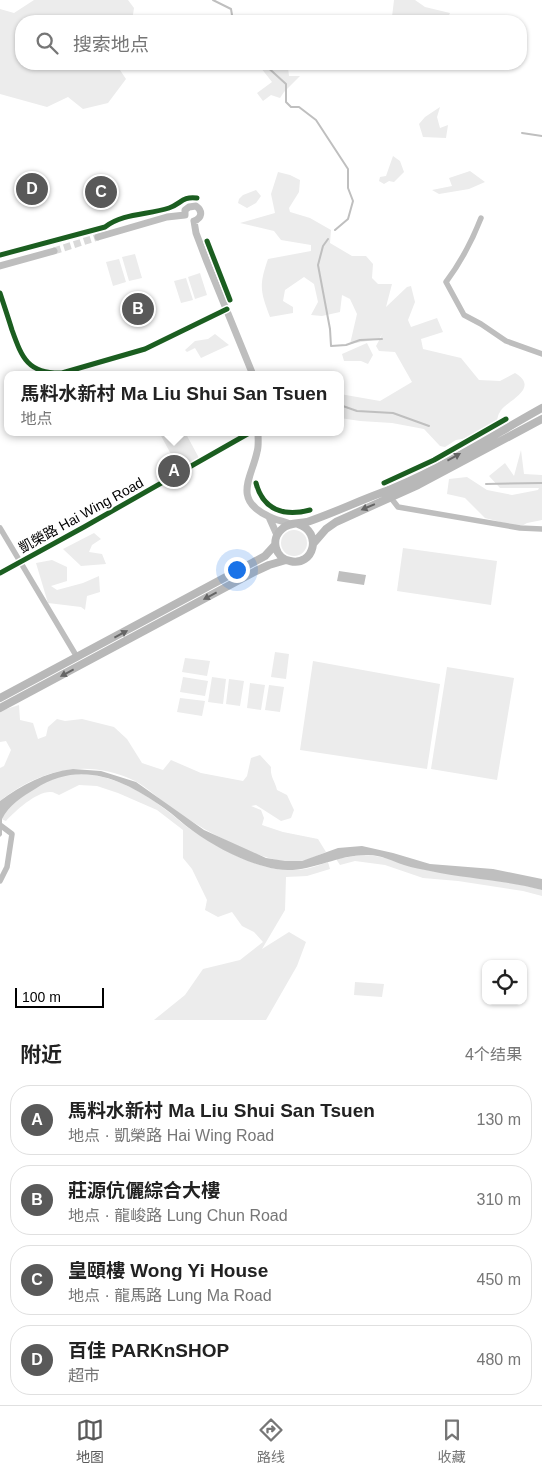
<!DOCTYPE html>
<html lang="zh">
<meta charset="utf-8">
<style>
:root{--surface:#fff;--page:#f6f6f6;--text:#222;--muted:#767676;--line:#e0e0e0;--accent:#595959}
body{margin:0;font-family:Arial,"Noto Sans SC",sans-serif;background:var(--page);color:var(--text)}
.controls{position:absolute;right:15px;bottom:15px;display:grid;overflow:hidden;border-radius:10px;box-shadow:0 1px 4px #0004}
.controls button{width:45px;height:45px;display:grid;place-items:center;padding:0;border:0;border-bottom:1px solid var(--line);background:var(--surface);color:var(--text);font:25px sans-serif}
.scale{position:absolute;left:15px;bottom:12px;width:89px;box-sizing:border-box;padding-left:5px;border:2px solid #000;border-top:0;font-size:14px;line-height:18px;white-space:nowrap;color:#000;-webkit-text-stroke:4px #fff;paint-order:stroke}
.you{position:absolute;left:236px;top:569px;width:18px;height:18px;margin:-12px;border:4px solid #fff;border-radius:50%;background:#1a73e8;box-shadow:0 0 0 8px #1a73e833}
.badge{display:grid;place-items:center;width:32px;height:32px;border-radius:50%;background:var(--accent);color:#fff;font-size:16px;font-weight:700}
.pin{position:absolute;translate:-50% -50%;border:2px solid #fff;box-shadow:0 1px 5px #0006}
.popup{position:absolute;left:4px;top:371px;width:340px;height:65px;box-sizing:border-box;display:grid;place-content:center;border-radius:10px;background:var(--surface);filter:drop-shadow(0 1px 4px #0005);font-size:16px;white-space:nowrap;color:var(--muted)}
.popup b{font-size:19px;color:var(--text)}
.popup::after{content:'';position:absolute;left:50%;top:100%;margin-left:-10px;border:10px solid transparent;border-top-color:var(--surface)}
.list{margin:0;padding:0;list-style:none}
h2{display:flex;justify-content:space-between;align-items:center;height:65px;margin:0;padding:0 20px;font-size:21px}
h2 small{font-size:16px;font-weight:400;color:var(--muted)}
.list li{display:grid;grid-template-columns:32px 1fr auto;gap:15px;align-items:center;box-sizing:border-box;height:70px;margin:0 10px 10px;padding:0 10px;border:1px solid var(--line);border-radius:20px}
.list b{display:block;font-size:19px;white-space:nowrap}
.list p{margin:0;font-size:16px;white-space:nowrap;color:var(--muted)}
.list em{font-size:16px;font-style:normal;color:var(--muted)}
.icon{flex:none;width:28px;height:28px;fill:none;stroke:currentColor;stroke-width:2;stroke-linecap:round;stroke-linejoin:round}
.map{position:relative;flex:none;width:542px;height:1020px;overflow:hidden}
.search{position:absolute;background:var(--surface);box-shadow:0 1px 4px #0004;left:15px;right:15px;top:15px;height:55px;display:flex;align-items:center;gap:12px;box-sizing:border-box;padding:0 18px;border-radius:20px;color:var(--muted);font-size:19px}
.sheet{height:385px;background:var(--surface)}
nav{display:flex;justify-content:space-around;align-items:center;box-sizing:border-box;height:70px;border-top:1px solid var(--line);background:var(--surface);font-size:14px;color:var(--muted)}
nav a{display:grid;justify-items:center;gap:2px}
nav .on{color:var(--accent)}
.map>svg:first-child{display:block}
.green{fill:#ececec}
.water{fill:#bfbfbf}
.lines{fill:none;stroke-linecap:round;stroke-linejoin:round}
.stream{stroke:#bfbfbf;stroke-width:2}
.tertiary-tunnel{stroke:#d9d9d9;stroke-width:7;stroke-dasharray:7 3.5;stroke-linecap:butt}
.minor{stroke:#bebebe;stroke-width:5.5}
.tertiary{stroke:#bebebe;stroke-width:7}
.secondary{stroke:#b8b8b8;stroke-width:8}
.cycleway-casing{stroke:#fff;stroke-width:8}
.cycleway{stroke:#1b5e20;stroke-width:5}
.oneway{fill:#656565}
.labels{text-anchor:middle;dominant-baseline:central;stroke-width:4;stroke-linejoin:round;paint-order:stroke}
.street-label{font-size:14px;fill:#000;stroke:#fff}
</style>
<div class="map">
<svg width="542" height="1020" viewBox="0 0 542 1020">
<rect width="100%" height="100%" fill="#fff"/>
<!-- green -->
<path class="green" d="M34,0h94l6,8 -2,13h-111v43h95l10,15 -18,24 -25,6 -15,-12 -21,10 -47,-13v-85l14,4z
M394,0h21l10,7 25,6 -4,8h-40l-14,-4z
M252,64h37l-1,4 1,8h11l-16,16 -4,6 -9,-3 -8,6 -6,-8 15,-11 -11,-14 -8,-1z
M440,107l-3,10 3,11 8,-3 -2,13 -23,-1 -4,-13 6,-7z
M393,156l7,5 4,11 -10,10 -5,-1 -5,3 -5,-3 1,-4 6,-1z
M470,171l15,11 -16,7 -30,5 -7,-4 20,-4 -3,-8z
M278,172l12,3 10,5 -1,12 -10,16 1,4 20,6 21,12 -1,13 22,13h14l7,8 -1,14 6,6h14l-6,23 21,-20 4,-1 4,16 -7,18 3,7 26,-9 6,14 -22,7 2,10 38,9 18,22 21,1 15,-8c27,16 -11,29 -15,39 -2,2 -2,5 -3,8l-30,18 -11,2 -11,7 -5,-1 -16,-17 -32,-6 -32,-2 -20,-3v-24l40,7 32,-19 -17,-30 -16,-1 -3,-5 7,-13 -4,6 -29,5 7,-30 -7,-15 -8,-4 -2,17 -18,4 -11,-1 7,-13 -4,-18 -10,-7 -19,13 -2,11 10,6v6l-23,4c-10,-26 -11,-32 -2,-58l43,-8v-6l-30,-5 -7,-9 -34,-8 35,-10 -4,-19z
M256,190l5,6 -5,7 -9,5 -9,-5 1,-4 4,-4z
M135,254l7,24 -13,3 -7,-24z
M119,259l7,23 -13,4 -7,-24z
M200,273l7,22 -12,4 -7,-22z
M186,278l7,22 -12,3 -7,-22z
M215,334l14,11 -28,13 -6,-10 -8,4 -2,-2 10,-9 13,-2z
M367,343l6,12 -5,9 -7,-3h-17l-2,-7z
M159,432h26l14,26 -20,11z
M521,450l3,24 18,1v45l-15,3 -7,4 -35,-9 -20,-20 -18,-4 2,-15 18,-2 20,13 25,5 26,-5 1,-2h-39l-11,-12 16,-13 9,13z
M281 543a13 13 0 1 1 26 0a13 13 0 1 1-26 0Z
M94,533l7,6 -9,6 -3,7 13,2 4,10 -25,2 -18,-17z
M403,548l94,13 -6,44 -94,-14z
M52,560l15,7v14l-16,5 6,4 26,-7 16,-7 1,16 -13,4 -2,14 -4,-3 -33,-4 -12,-40z
M275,652l14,2 -3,25 -15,-2z
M185,658l25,3 -3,15 -25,-4z
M313,661l127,23 -13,85 -127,-19z
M447,667l67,11 -17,102 -66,-11z
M183,677l25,4 -3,15 -25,-4z
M212,677l14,2 -3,25 -15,-2z
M229,679l15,2 -4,25 -14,-2z
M250,683l15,2 -4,25 -14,-2z
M269,685l15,2 -4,25 -15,-2z
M180,698l25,3 -3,15 -25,-4z
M19,705l1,15 13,3 5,16 8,-3 2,-9 9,-8 8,2 17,-2 32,8 13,12 15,24 21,7 8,-10 30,13 42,8 4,-5 4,-18 9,-3 11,12c-1,10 4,14 6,23l10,5 7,15 -3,8 -10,3 -25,-16 -5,1 10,4 3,8 -2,7 21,7 35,7 8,13c-8,3 -17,8 -25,9 -20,3 -41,-5 -59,-13 -26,-12 -50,-25 -73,-42 -11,-8 -21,-18 -34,-25 -47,-23 -95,-12 -135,20v-33l4,-2 7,-16 -5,-9 -6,1v-31z
M83,774c31,2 59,17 83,36 9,6 17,15 27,21 27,18 68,41 102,39 11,0 22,-4 33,-8l2,7 -23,7 -21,1 -1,33 -23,39 27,-17 17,10 -9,24 -31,54h-112l31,-25 18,-26 37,-9 23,-18 -9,-10 -12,-6 -10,-14 -14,5 -13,-7 2,-10 -15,-31 -9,-11v-28l-26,-20 -39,-17 -21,-7 -18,-1 -20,10c-3,-1 -5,-3 -8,-3 -14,-1 -36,19 -45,29l-5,-2c11,-19 45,-41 66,-44 5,-1 11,-1 16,-1z
M361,855c24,-1 47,12 71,16 36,7 74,9 110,19v6l-19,-5 -65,-10 -35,-3 -38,-13 -30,-4 -15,4 -4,-6z
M355,982l29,2 -2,13 -28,-2z"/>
<!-- water -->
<path class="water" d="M339,571l27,4 -2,10 -27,-4z
M73,769l28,2 35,11 68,48 62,28 19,3h17l36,-13 24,-2 31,7 37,11 63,5 49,10v11c-37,-10 -75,-11 -112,-19 -8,-2 -17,-3 -26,-6 -12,-4 -23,-10 -36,-10 -32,-1 -60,20 -92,14 -29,-5 -59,-21 -83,-38 -10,-7 -19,-16 -29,-23 -40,-28 -83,-49 -129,-19 -13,8 -26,16 -33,30v16l-2,2v-36c21,-16 46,-29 73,-32z"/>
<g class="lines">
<!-- stream -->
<path class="stream" d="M213,0l18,9 2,12
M264,64l22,20v18l5,5h8l17,13 32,49v19l5,13 -5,18 -13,11
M522,133l20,3
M328,239l-5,7 -5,19 12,64 1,17 15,-1 14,-5 22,-1
M340,405l17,6 36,2 36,13
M486,484l56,-1"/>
<!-- tertiary-tunnel -->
<path class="tertiary-tunnel" d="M54,251l44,-14"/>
<!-- minor -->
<path class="minor" d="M481,218c-9,23 -20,44 -35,64l18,33 17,9 25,17 36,13
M0,293c4,12 8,24 12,37 10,28 16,44 50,43l83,-24 82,-40
M391,498l7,9 122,21 22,1
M0,528l77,129
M0,573l84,-46 167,-95
M0,825l12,9 -5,33 -7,14"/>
<!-- tertiary -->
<path class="tertiary" d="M185,215v-5l4,-3 7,-1c7,5 6,12 -2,15
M194,221l2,12 11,29 46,113
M98,237l69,-20 18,-2
M0,266l54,-15
M258,432c0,7 1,14 -1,20 -5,25 -25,47 11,64 7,4 15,5 22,8
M269,517l8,18"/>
<!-- secondary -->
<path class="secondary" d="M298,524c25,8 16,43 -8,37 -15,-3 -20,-22 -8,-32 7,-7 16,-5 25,-7 24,-8 47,-19 71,-28 57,-21 110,-56 164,-86
M313,544l13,-15 10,-7 82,-37 124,-66
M0,698l252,-135 13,-7 10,-11
M0,708l256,-137 13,-6 17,-5"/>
<!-- cycleway casing -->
<g class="cycleway-casing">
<path id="cycleway" d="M207,241l23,59
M0,255l105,-28c18,-14 43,-12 64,-19 12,-4 13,-12 28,-10
M0,293c4,12 8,24 12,37 10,28 16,44 50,43l83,-24 82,-40
M256,483c7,27 28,34 54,27
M384,483l50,-23 72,-41
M0,573l84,-46 167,-95"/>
</g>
<!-- cycleway -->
<use href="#cycleway" class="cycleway"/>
</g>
<!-- one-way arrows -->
<defs><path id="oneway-solid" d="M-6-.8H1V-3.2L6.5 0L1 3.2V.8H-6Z" transform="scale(1.25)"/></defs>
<g class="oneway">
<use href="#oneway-solid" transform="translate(454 457) rotate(-29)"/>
<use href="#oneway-solid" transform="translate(368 507) rotate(157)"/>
<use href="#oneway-solid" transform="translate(210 596) rotate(152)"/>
<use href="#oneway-solid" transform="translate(121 634) rotate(-28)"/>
<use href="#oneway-solid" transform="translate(67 673) rotate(152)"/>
</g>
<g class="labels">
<!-- street labels -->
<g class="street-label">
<text transform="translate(81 515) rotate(-29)">凱榮路 Hai Wing Road</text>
</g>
</g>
</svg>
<div class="controls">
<button><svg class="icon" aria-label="locate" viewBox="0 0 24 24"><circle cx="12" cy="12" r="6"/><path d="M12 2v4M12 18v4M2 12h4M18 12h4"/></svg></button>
</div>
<div class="scale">100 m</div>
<div class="you"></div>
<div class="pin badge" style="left:174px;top:471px">A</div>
<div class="popup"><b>馬料水新村 Ma Liu Shui San Tsuen</b>地点</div>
<div class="pin badge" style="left:138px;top:309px">B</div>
<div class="pin badge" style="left:101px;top:192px">C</div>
<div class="pin badge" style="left:32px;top:189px">D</div>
<div class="search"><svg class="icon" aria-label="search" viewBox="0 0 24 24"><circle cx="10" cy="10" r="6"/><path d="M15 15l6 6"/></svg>搜索地点</div>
</div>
<section class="sheet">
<h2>附近<small>4个结果</small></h2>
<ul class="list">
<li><span class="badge">A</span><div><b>馬料水新村 Ma Liu Shui San Tsuen</b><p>地点 · 凱榮路 Hai Wing Road</p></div><em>130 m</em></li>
<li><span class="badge">B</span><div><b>莊源伉儷綜合大樓</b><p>地点 · 龍峻路 Lung Chun Road</p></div><em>310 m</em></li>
<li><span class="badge">C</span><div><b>皇頤樓 Wong Yi House</b><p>地点 · 龍馬路 Lung Ma Road</p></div><em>450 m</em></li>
<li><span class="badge">D</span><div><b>百佳 PARKnSHOP</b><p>超市</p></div><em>480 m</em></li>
</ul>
</section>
<nav>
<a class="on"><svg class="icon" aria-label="map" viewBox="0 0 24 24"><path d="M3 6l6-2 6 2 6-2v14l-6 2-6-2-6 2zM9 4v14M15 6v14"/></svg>地图</a>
<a><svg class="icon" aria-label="directions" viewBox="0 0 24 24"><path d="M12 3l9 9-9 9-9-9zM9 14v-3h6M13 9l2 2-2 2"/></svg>路线</a>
<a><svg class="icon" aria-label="saved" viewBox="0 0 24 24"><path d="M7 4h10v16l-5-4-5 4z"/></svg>收藏</a>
</nav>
